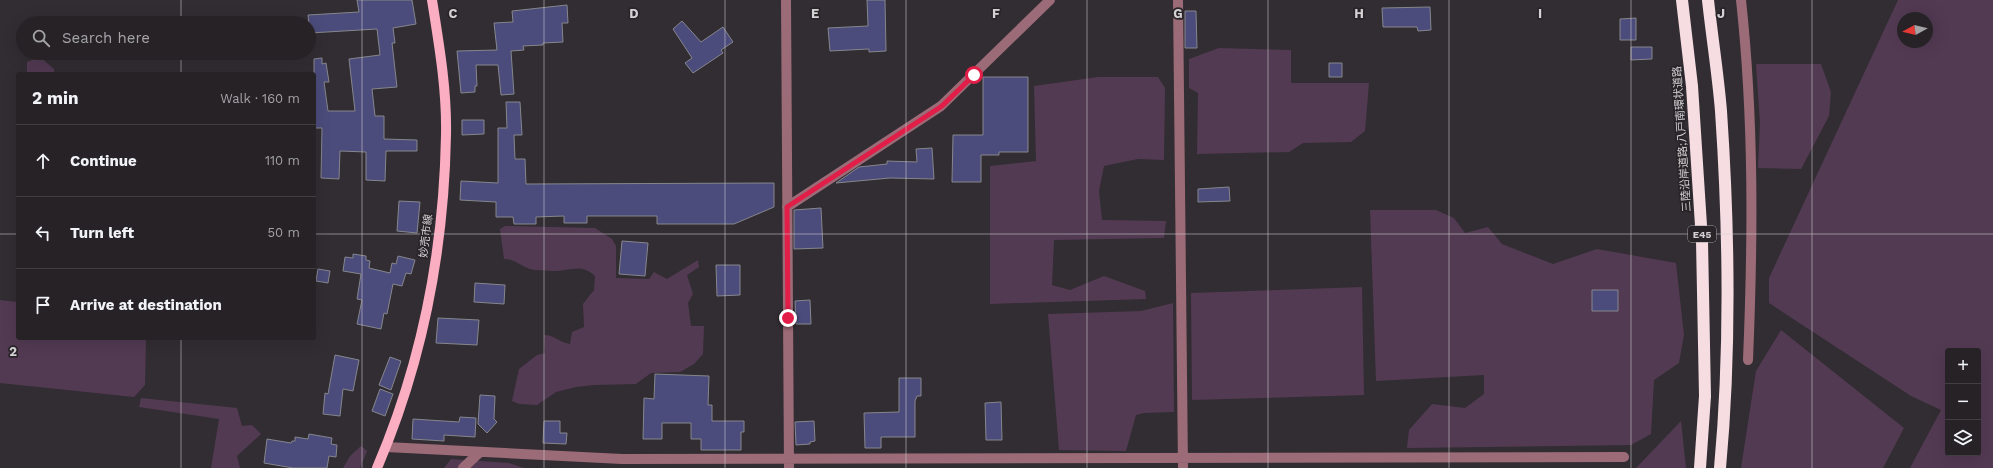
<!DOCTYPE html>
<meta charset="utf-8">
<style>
:root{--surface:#262226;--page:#2e2a2e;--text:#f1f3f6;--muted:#a4a4a7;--line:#423f43}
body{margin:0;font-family:"Work Sans","Noto Sans JP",sans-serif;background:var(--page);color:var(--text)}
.controls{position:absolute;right:12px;bottom:12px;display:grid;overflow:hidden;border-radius:4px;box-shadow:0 4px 16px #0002}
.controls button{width:36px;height:36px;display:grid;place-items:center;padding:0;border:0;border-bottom:1px solid var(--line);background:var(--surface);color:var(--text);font:20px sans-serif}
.compass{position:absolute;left:1897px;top:12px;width:36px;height:36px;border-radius:50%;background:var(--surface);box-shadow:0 4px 16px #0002;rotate:262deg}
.stop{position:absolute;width:12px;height:12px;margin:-9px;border:3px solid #e11d48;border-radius:50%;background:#fff}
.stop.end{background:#e11d48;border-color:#fff;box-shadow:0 1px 4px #0008}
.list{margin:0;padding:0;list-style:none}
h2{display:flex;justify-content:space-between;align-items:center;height:52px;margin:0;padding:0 16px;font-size:17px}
h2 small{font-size:13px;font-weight:400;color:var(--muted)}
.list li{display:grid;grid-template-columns:26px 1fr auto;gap:12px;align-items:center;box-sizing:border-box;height:72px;padding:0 16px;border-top:1px solid var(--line)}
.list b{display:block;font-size:15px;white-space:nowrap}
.list em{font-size:13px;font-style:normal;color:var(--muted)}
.icon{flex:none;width:22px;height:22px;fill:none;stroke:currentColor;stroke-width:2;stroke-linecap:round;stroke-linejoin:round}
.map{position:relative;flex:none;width:1993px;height:468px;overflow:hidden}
.search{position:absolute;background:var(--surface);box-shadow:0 4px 16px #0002;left:16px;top:16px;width:300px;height:44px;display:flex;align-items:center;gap:10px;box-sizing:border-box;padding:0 14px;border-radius:22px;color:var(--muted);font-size:15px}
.panel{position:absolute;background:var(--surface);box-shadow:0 4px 16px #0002;left:16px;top:72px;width:300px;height:268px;border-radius:4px}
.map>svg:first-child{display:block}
.green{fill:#523a53;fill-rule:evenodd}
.building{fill:#4c4c7c;stroke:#85868c}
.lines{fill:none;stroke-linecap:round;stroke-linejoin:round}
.minor{stroke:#9b6b77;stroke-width:10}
.major{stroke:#fbadc1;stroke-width:10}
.highway{stroke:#f5dde2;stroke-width:12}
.route{stroke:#e11d48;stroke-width:5}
.grid{fill:none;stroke:#d3d1d4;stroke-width:1;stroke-opacity:0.55}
.labels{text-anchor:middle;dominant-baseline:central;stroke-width:3.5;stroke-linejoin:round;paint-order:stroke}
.shield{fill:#282428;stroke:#a09da0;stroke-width:1}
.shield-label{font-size:10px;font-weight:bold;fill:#d3d1d4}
.street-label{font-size:11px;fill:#d3d1d4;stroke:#282428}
.grid-label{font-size:13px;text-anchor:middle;font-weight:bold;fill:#d3d1d4;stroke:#282428;stroke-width:3.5;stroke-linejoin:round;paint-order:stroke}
</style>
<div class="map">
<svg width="1993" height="468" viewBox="0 0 1993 468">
<rect width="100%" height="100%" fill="#322d32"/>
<!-- green -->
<path class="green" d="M1898,0h95v468h-83l31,-58 -30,-14 -142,-93v-25zM1903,18h24v24h-24zM1948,351h30v102h-30z
M1219,48l72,2v33h78l-4,48 -14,11 -48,1 -14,9 -92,2 1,-61 -9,-5v-29z
M40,57l14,12v5h-27v-12z
M1756,64h65l10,28 -2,24 -28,53 -43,-1 2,-45z
M1098,77h60l7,11 -1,72 -26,-1 -34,7 -5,25 3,29 64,1 -2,17 -110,2 -2,45 18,5 34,-14 41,15 1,8 -156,5v-138l46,-5 -2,-75z
M1370,210h66l18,8 11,15 23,-6 14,17 51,20 44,-15 79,14 8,72 -5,28 -25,17 -3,54 -20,11 -224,3 2,-18 23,-26 33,4 19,-14v-19l-108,6z
M505,226l90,2 17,11 4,7v32l33,1 5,-7 13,7 31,-19 1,7 -12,8 6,19 -5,9 3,23h13l-1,28 -9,10 -14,8 -29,1 -15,11 -42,1 -18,2 -20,5 -19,13 -18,-1 -7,-3 7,-32 18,-14 8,-2 -1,-18c11,0 14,7 26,9l2,-12 12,-5 -1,-23 11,-14 1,-14c-15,-14 -27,-4 -43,-5 -7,-1 -16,0 -22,-2 -10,-3 -15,-10 -26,-10l-4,-30z
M1362,287l2,108 -172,5 -1,-107z
M0,300l18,2v36h128l-1,47 -11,12 -134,-14z
M1173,303l1,109 -30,1 -8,2 -10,36 -67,-1 -11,-136 93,-3z
M1781,330l123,98 -21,40h-142l15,-97z
M141,398l96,10 5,18 10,-1 9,9 -24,22 3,12h-29l8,-49 -80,-12z
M1681,421l5,47h-50z
M361,446l6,5 -7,17h-17l7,-12z
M451,459l58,4 15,5h-80z"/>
<!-- building -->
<path class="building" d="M357,0h55l4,24 -23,4 2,15h-3l5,44 -25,2 3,27h9v23l33,1v11h-31l-1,30 -19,-1v-28l-26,-1 -1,28 -18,-1 1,-50h-8v-69l8,-1v6l4,-1 3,19h-5l4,29h27l-6,-52 31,-4 -3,-26 -67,4 -2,-18 51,-3z
M867,0h18l1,51 -17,1v-3l-39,2 -2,-23 40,-2z
M567,5l1,18h-6l1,19 -20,1v2l-20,1 1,4 -13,1 3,43 -13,1 -3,-30h-22l1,21h-2v6l-14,1 -4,-42 40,-1 -3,-27 19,-1 -1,-11z
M1430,7l1,23 -13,1 -1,-4h-34l-1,-19z
M1185,11h11l1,37h-12z
M1636,18v22h-16v-21z
M682,21l19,21 22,-15 10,15 -12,8 2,3 -30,20 -8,-10 7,-5 -19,-29z
M1631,47h21v12l-21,1z
M1329,63h13v14h-13z
M983,77h45v75h-29v3h-18v27h-29l1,-47h30z
M506,102h14l2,33h-8l1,24h10l1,25 248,-1v24l-40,17h-77v-8h-70v7h-23v-7l-28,1v7h-22l-1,-7h-17v-15l-36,-2 1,-19 37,2v-55h9z
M462,120h22v14l-22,1z
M932,148l2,31 -44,-1 -54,5 23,-16 28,-3v-3l30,1 -1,-13z
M1229,187l1,14 -32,1v-13z
M399,201l21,1 -3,31 -20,-2z
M821,208l2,40 -29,1v-39z
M622,241l26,2 -3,33 -26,-2z
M353,254l13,2v4l4,1 -1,7 21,5 2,-10 4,1 2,-8 17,4 -4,14 -5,-1 -4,13 -9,-2 -6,30 -3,-1 -3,16 -24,-5 5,-24 -5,-1 4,-25 -18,-3 2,-14 8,1z
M716,265h24v30l-23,1z
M318,269l12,2 -2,12 -12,-2z
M475,283l30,2 -1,19 -30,-2z
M1592,290h26v21h-26z
M810,300l1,24h-15l-1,-23z
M438,318l41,2 -2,25 -41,-2z
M335,355l24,5 -6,31 -10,-2 -3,27 -17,-2 2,-21 3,1z
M390,357l11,4 -10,29 -12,-5z
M655,374l54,2 -1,29h4v16h32v11h-3v18h-40v-11h-10v-16h-29v16h-19l1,-41 10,1z
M899,378h22v18h-4l-2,5v36h-34v11h-16l-1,-35 35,-1z
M380,389l13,5 -8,22 -13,-5z
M480,395l15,1 -1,23 3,3 -10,11 -9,-9z
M1001,402l1,38h-16l-1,-37z
M460,417l16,1 -1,19 -31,-2v6l-32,-2 1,-20 46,3z
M544,421h16v12h7l-1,11 -23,-1z
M814,421l1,20 -5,1v2l-14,1 -1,-23z
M309,434l23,4 -1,6 6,1 -1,12 -7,-1 -2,12h-34l-29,-5 3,-24 24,4 1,-2h3v-4l13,2z"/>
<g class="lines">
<!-- minor -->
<path class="minor" d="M786,0l3,468
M1178,0l5,468
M1741,0c13,120 12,240 7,360
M787,207l154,-101 109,-106
M386,447l236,12 1002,-2
M463,468l17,-16"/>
<!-- major -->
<path class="major" d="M377,468c45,-105 67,-219 69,-333 1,-45 -7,-91 -14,-135"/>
<!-- highway -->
<path class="highway" d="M1682,0l10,86 10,155 3,155 -5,72
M1708,0c4,37 10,74 13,111 8,118 10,239 -1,357"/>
</g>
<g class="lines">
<!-- route -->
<path class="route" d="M788,318l-1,-111 155,-101 32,-31"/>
</g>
<!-- grid -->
<path class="grid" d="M181,0v23M362,0v468M544,0v468M725,0v468M906,0v468M1087,0v468M1268,0v468M1449,0v468M1631,0v468M1812,0v468M181,53v21M0,234h18M314,234h1679M181,338v130"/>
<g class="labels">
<!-- shield labels -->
<rect class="shield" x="1688" y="226" width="28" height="16" rx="3"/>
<g class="shield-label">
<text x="1702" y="234">E45</text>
</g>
<!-- street labels -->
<g class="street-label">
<text transform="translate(1682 139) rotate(-94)">三陸沿岸道路;八戸南環状道路</text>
<text transform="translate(426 236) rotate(-83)">妙売市線</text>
</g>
</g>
<g class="grid-label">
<text x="453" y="18">C</text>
<text x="634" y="18">D</text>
<text x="815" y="18">E</text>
<text x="996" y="18">F</text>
<text x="1178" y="18">G</text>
<text x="1359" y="18">H</text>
<text x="1540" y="18">I</text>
<text x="1721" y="18">J</text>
<text x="13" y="356">2</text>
</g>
</svg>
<div class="controls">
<button>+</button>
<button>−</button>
<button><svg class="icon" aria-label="layers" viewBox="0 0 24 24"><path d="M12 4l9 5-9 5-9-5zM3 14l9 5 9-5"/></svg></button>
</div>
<svg class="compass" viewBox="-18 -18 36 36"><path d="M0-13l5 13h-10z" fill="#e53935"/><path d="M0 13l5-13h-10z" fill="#a4a4a7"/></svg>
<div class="stop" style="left:974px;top:75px"></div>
<div class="stop end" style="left:788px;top:318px"></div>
<div class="search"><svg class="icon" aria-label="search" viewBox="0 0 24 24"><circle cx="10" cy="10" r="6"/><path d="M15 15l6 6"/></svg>Search here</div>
<section class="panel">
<h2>2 min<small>Walk · 160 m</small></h2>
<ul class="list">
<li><svg class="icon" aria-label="ahead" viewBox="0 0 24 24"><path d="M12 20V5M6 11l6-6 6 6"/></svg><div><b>Continue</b></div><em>110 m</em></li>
<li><svg class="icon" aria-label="left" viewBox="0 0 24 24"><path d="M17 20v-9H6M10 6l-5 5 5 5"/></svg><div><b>Turn left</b></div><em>50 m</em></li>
<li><svg class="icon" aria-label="arrive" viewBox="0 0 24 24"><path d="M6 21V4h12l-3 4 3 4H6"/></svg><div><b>Arrive at destination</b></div></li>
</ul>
</section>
</div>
